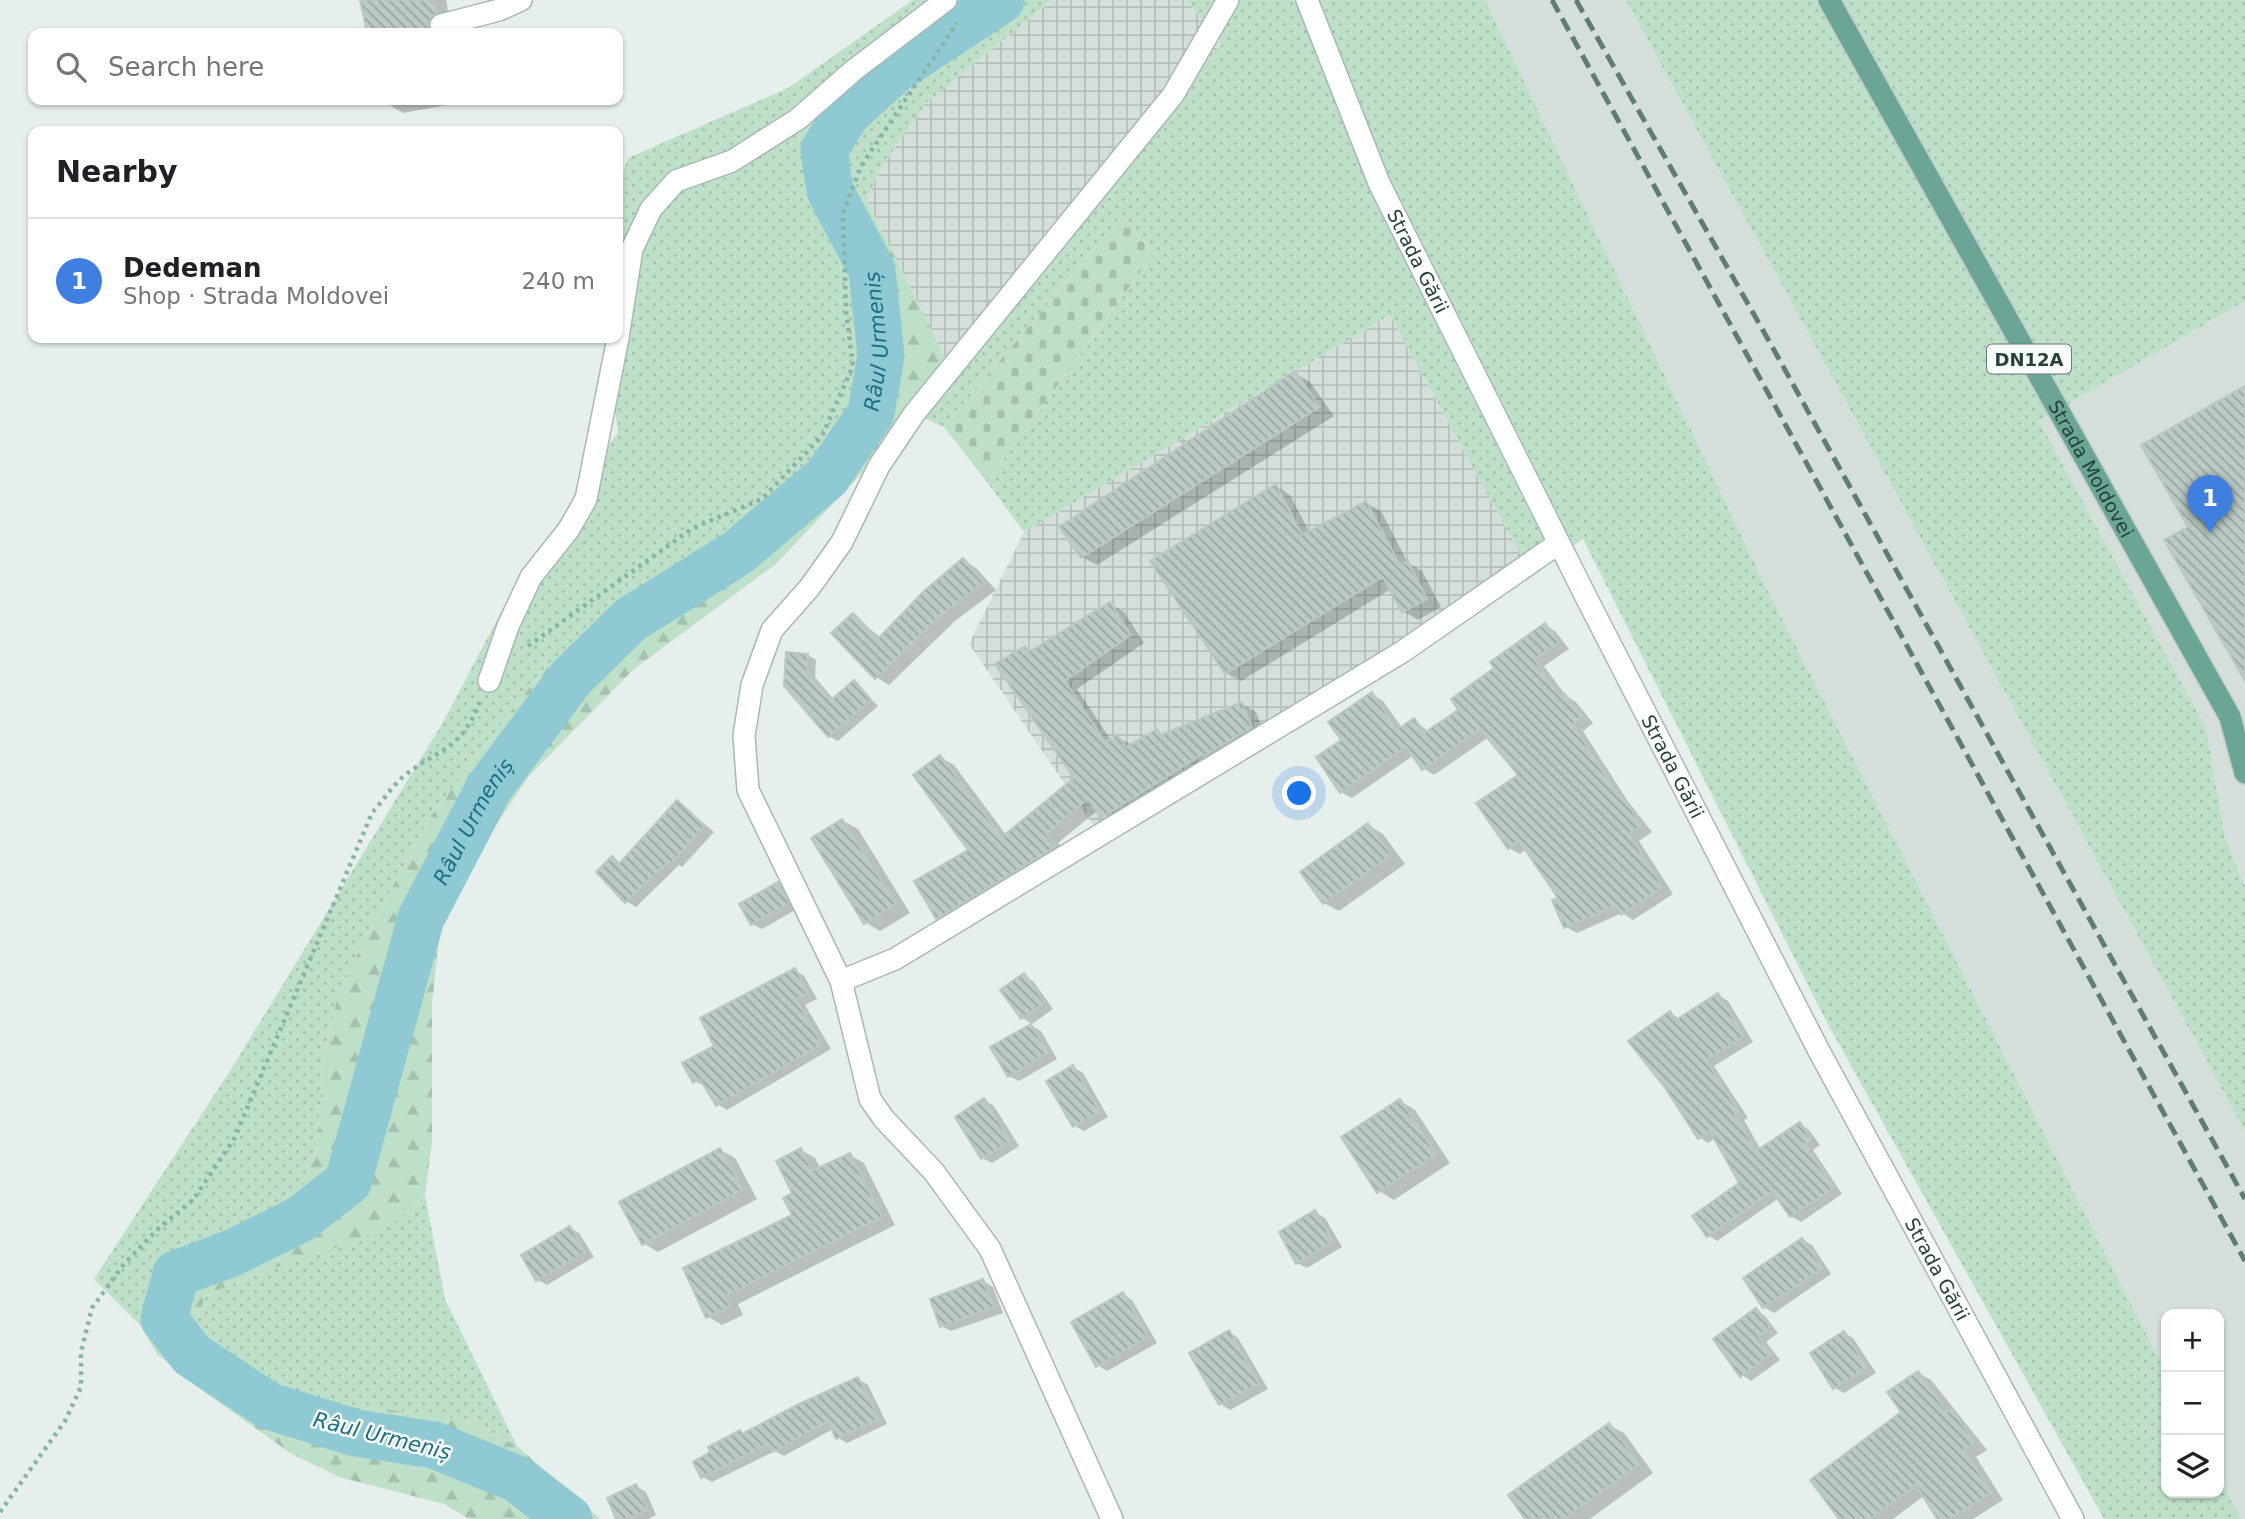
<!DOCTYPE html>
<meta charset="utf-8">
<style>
:root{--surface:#fff;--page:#f6f6f6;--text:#202124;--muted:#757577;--line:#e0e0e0;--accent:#0f766e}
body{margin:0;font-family:"DejaVu Sans",sans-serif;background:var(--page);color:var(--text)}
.controls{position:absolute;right:21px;bottom:21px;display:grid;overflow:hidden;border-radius:14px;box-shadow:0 2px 5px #0004}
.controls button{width:63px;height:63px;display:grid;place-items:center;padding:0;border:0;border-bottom:2px solid var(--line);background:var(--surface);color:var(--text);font:35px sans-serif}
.you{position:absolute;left:1300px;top:794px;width:24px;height:24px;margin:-18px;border:5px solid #fff;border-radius:50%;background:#1a73e8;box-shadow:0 0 0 10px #1a73e833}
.badge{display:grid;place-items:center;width:46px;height:46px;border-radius:50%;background:var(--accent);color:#fff;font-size:23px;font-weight:700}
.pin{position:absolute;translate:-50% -58px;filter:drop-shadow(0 2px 4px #0008)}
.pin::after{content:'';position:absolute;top:37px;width:24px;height:21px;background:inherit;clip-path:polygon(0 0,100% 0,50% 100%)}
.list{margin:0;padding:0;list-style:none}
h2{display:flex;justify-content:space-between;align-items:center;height:91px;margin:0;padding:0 28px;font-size:30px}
h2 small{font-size:23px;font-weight:400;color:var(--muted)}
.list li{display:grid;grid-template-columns:46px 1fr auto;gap:21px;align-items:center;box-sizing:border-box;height:126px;padding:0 28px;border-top:2px solid var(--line)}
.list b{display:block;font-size:26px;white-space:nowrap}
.list p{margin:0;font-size:23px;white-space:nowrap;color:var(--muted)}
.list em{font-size:23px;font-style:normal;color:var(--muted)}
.icon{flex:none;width:38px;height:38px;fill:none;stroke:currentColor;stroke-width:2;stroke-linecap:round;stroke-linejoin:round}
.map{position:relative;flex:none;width:2245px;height:1519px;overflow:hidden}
.search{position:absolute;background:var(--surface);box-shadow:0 2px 5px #0004;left:28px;top:28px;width:595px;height:77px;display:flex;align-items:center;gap:18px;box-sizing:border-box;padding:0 24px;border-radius:14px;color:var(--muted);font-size:26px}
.panel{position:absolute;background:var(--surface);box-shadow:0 2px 5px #0004;left:28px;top:126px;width:595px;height:217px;border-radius:14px}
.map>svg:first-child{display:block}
.built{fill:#d4dfda}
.industrial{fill:url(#industrial-grid)}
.grass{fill:url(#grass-dots)}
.forest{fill:url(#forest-firs)}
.cemetery{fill:url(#cemetery-stones)}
.shadow{fill:#0003}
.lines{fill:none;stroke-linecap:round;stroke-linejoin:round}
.river{stroke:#8ec9d4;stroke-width:47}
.building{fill:url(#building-back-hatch);stroke:#b8c9c2;stroke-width:2}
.minor-casing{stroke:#a8b8b2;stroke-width:24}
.primary-casing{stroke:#c2cac8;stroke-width:24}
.path{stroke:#86b3a5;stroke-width:4.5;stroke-dasharray:3.5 5;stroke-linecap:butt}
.minor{stroke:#fff;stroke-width:21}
.primary{stroke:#6aa596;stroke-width:21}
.rail{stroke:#5f7d75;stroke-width:5;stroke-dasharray:14 7;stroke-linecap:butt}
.labels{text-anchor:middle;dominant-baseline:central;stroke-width:5;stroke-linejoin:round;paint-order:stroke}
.shield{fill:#f7fbf9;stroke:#637a73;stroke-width:2}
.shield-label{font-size:18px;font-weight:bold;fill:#24423a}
.street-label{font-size:19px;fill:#24423a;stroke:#f7fbf9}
.water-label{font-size:21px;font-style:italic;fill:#1c6f80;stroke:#f7fbf9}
</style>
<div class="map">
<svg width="2245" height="1519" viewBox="0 0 2245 1519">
<defs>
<pattern id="industrial-grid" width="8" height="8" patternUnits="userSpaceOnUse" patternTransform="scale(1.75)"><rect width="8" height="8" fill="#d4dfda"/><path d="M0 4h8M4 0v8" fill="none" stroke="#b6c1bc"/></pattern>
<pattern id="grass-dots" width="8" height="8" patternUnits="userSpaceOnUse" patternTransform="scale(1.75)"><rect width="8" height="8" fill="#bfe0c8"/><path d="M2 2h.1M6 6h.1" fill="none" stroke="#a4c1ad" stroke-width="1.8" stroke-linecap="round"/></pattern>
<pattern id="forest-firs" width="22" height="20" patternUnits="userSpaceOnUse" patternTransform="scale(1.75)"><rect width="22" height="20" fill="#bfe0c8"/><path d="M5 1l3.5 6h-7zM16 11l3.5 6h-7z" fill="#a4c1ad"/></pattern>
<pattern id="cemetery-stones" width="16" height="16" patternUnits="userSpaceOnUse" patternTransform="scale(1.75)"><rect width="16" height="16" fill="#bfe0c8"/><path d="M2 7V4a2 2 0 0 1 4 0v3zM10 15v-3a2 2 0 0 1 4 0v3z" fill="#a4c1ad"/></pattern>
<pattern id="building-back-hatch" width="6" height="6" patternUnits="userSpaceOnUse" patternTransform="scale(1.75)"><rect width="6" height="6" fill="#bbcac4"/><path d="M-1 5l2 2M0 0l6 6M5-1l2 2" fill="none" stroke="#98a6a0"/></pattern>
</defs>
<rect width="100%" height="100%" fill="#e6efeb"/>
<!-- built -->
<path class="built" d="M1485,0h141l619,1131v388h-4l-22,-43v-162h-53v59l-400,-786z
M2245,301v586l-20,-50 -19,-109 -167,-307z"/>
<!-- industrial -->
<path class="industrial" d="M1052,0h134l36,44 -272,323 -83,-166 13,-32 46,-66z
M1390,315l141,259 -436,254 -126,-184 55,-112z"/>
<!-- grass -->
<path class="grass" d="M913,0h139l-126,103 -46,66 -13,32 -10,-2 -31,31 39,100 -1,51 -19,39 -37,56 -102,69 -160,121 -115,150 -66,121 -29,66 -14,63 -4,81 -13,32 -14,23 -36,20 -104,70 -11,33 -46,-46 141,-216 207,-339 67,-127 109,-165 -14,-94h14v-151l10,-29 160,-70z
M1186,0h299l281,587 400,786v120h53v-17l22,43h-137l-279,-500 -242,-480 -52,35 -141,-259 -366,217 -37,-50 167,-229 -32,-37 -178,211 -27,-12 33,-48 272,-323z
M1626,0h619v301l-206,120 167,307 19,109 20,50v244z
M425,1195l20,104 72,147 -53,-27 -164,-15 -41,-20 -47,-33 -16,-32 10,-23 46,-21 143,-53z"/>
<!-- forest -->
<path class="forest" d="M857,199l10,2 83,166 -33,48 -141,149 -142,105 -105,107 -60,89 -28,59 -9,78v141l-7,52 -30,27 -36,18 -107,35 -46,21 -10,23 16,32 47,33 41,20 99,7 65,8 53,27 83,73h-131l-25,-15 -105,-27 -49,-24 -94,-67 -39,-32 -17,-29 11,-33 41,-39 99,-51 14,-23 13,-32 4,-81 14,-63 29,-66 66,-121 115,-150 160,-121 102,-69 37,-56 19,-39 1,-51 -39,-100z"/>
<!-- cemetery -->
<path class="cemetery" d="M1122,216l32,37 -167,229 -43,-55z"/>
<!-- shadow -->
<path class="shadow" d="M362,0h84l4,22 -7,11h-75z
M387,100h87l-71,13 -15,-9z
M1295,373l15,9 24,34 -237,149 -15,-8z
M1276,486l14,9 20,38 56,-30 15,8 27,52 14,8 19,36 -23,13 -15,-9 -12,-22 -150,92 -15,-8z
M963,560l13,8 20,22 -41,31 -66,64 -13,-8 -23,-62 28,23z
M1110,604l14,8 20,31 -67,46 34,51 6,-3 15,8 25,-14 8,5 77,-32 14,8 9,23 -149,89 -18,-14 -40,33 10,12 -117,70 -14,-8 34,-67 -31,-93 14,8 53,71 69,-57 -51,-131 7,4z
M1545,625l11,7 13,17 -25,17 22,30 10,6 17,21 -10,8 44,69 25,32 -13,9 34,53 -40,26 -11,-7 -45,20 -11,-6 -5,-29 -34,-49 -7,5 -11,-6 12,-73 -32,-38 -55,38 -11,-7 -9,-13 -62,43 -11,-6 3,-51 28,-47 11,7 19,27 12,-8 15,12 32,-22 36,-41z
M808,655l8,5 -1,17 19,23 20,-18 24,24 -40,35 -9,-5 -44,-50z
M678,803l36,29 -32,35 -3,-2 -43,42 -10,-6 -14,-42 9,5z
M843,821l15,8 52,84 -30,18 -15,-9z
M1368,825l15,9 22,30 -66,47 -15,-8z
M778,884l10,5 9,20 -35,20 -10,-5z
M795,970l9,6 13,23 -12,6 26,44 -104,61 -10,-6 -11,-18 -12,-5 22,-35z
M1024,975l9,6 20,28 -21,15 -9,-6 -20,-28z
M1718,995l10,6 25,41 -39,24 34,52 -4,2 17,30 39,-26 9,6 11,15 -7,5 29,44 -41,28 -10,-6 -12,-18 -62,43 -9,-6 33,-52 -25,-45 -8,5 -9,-6 -29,-124 10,6z
M1031,1026l10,5 16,28 -38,22 -10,-5z
M1073,1067l10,6 25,44 -24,14 -9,-5z
M984,1100l10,6 25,40 -27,17 -10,-5z
M1400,1101l15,9 35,53 -56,37 -15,-9z
M720,1150l15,8 22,41 -99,53 -15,-9z
M801,1150l14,8 6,11 29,-14 14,8 31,62 -157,79 5,11 -21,10 -15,-9 87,-100z
M1315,1212l10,6 17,29 -35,21 -10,-5z
M570,1228l9,5 15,24 -47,28 -9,-5z
M1802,1240l10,5 19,29 -57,39 -10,-6z
M983,1281l10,6 10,26 -52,18 -10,-5z
M1123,1294l9,6 25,43 -50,28 -9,-6z
M1756,1310l9,6 13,17 -12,9 14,18 -29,21 -9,-6z
M1229,1332l9,6 30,51 -38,21 -9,-6 -29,-51z
M1844,1333l9,5 23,35 -32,20 -9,-5z
M1918,1373l13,7 56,70 -11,7 27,43 -30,19h-34l-14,-24 -32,24h-52l63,-107z
M858,1379l10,6 19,39 -40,19 -9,-5 -5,-9 -49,27 -9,-5 -63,31 -9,-5 37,-45 5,3z
M1609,1425l15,8 29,40 -63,46h-63z
M636,1486l10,6 10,23 -8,4h-30z"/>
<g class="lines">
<!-- river -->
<path class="river" id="s1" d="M569,1519l-52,-40 -83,-34 -78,-12 -87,-27 -77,-51 -28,-36 12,-45 56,-21 67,-33 49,-38 73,-264 68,-130 82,-110 59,-58 107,-67 90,-76 44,-64 10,-57 -9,-86 -42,-79 -6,-41 23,-37 49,-44 105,-69"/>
</g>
<!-- building -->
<path class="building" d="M360,0h73l3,13 -7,8v9l-62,3z
M1295,371l25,36 -239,151 -22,-31z
M2245,386v295l-81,-141 24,-13 -47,-82z
M1276,484l26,51 64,-34 34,64 8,-4 19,38 -25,14 -19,-36 -158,97 -75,-113z
M963,558l21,24 -42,32 -67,65 -44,-46 22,-20 25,26 45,-47z
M1110,602l21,33 -66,46 40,61 12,-7 9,12 31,-18 4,6 81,-33 10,25 -48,29 -1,-2 -102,64 -13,-19 -42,35 10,12 -120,73 -22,-38 54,-31 -55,-75 27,-20 62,82 72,-59 -79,-114 30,-18 4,6z
M1545,623l14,20 -25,16 27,38 3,-4 19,23 -10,8 46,73 2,-2 21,30 -13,9 34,53 -42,28 -6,-9 -51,22 -12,-28 6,-2 -39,-57 -11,8 -32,-46 42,-28 -38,-46 -58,41 -16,-23 -66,46 -24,-36 25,-17 -13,-18 44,-30 25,38 17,-12 10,15 34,-23 -7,-11 43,-31 -4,-6z
M786,652l22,2 -1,17 24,29 23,-20 17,20 -43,37 -44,-51z
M677,800l28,26 -34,37 -2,-2 -44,42 -29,-31 16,-16 7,8z
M842,819l54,85 -32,20 -53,-86z
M1368,823l23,32 -68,49 -23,-32z
M778,882l11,21 -38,22 -12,-21z
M795,968l13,25 -12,6 26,45 -106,62 -16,-27 -7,4 -11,-20 32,-17 -14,-28z
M1024,973l21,30 -24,16 -21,-29z
M1718,993l26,43 -38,24 33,52 -4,2 21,37 44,-29 11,18 -6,4 29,44 -44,29 -18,-26 -65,46 -15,-21 47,-33 -29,-52 -12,8 -32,-50 -38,-48 42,-30 6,9z
M1031,1024l17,29 -40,24 -18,-30z
M1073,1065l27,47 -27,15 -27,-46z
M984,1098l27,43 -30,18 -26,-42z
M1400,1099l36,55 -59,39 -36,-56z
M720,1148l23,42 -101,55 -23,-43z
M801,1148l11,23 38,-18 32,64 -157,79 5,11 -24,11 -23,-50 109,-53 -9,-17 9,-5 -16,-32z
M1315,1210l18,31 -37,23 -17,-32z
M570,1226l15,26 -49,29 -15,-26z
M1802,1238l21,30 -60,40 -20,-30z
M983,1279l11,28 -54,20 -10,-28z
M1123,1292l25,45 -52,30 -25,-45z
M1756,1308l14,19 -12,9 13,18 -31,23 -27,-38z
M1229,1330l30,54 -40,21 -30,-52z
M1844,1331l23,36 -34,22 -23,-36z
M1918,1371l29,41 4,-3 24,33 -11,8 28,43 -43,26h-12l-21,-34 -46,34h-31l-29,-39 91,-68 -14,-20z
M858,1377l21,42 -43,20 -8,-18 -55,31 -5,-8 -67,34 -8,-16 17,-10 -2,-5 32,-17 2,4 55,-29z
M1609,1423l30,41 -75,55h-39l-17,-24z
M636,1484l12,26 -21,9h-11l-9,-21z"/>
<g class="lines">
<!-- minor casing -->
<g class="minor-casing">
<g id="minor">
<path id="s2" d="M1307,0l72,183 206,412 234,456 254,468"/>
<path d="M441,25l58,-15 22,-10"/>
<path d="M618,337l14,-88 19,-40 25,-28 56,-20 66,-42 56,-49 92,-70"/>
<path d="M489,681l19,-55 23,-49 38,-48 17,-30 32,-161"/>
<path d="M841,981l54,-22 507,-307 157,-109"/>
<path d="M1112,1519l-122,-270 -56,-77 -50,-53 -14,-20 -29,-118 -93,-191 -4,-54 8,-51 20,-55 38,-43 32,-45 37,-76 35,-52 259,-319 55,-95"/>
</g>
</g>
<!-- primary casing -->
<g class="primary-casing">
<g id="primary">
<path id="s3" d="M1829,0l401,717 15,56"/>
</g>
</g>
<!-- path -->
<path class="path" d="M528,646l165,-118 69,-29 60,-63 31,-70 -7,-55 -3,-98 18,-47 96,-143
M0,1512l65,-91 16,-34v-35l11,-44 32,-44 35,-36 34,-28 41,-61 138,-326c10,-11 20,-27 32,-37 36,-29 56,-24 76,-74"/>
<!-- minor -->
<use href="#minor" class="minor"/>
<!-- primary -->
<use href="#primary" class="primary"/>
<!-- rail -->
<path class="rail" d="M1552,0l693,1261
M1576,0l193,341 476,858"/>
</g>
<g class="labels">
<!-- shield labels -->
<rect class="shield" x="1987" y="344.5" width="84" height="29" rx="5"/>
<g class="shield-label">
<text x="2029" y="359">DN12A</text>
</g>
<!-- street labels -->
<g class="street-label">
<text stroke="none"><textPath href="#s2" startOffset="284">Strada Gării</textPath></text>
<text stroke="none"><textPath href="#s3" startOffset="537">Strada Moldovei</textPath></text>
<text stroke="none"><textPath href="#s2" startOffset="850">Strada Gării</textPath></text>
<text stroke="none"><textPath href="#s2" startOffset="1418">Strada Gării</textPath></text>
</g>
<!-- water labels -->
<g class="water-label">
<text stroke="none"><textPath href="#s1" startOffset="1741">Râul Urmeniș</textPath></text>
<text stroke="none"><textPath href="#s1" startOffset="1090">Râul Urmeniș</textPath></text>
<text transform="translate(382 1436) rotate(14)">Râul Urmeniș</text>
</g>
</g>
</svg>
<div class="controls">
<button>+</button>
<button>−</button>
<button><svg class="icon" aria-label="layers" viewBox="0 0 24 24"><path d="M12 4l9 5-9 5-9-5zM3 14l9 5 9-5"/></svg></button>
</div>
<div class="you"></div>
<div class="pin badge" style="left:2210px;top:533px;background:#3f7fe0">1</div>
<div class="search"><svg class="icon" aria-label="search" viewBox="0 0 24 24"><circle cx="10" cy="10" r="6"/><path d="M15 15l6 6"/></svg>Search here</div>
<section class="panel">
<h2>Nearby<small></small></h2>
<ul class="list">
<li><span class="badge" style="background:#3f7fe0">1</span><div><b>Dedeman</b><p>Shop · Strada Moldovei</p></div><em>240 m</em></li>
</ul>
</section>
</div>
